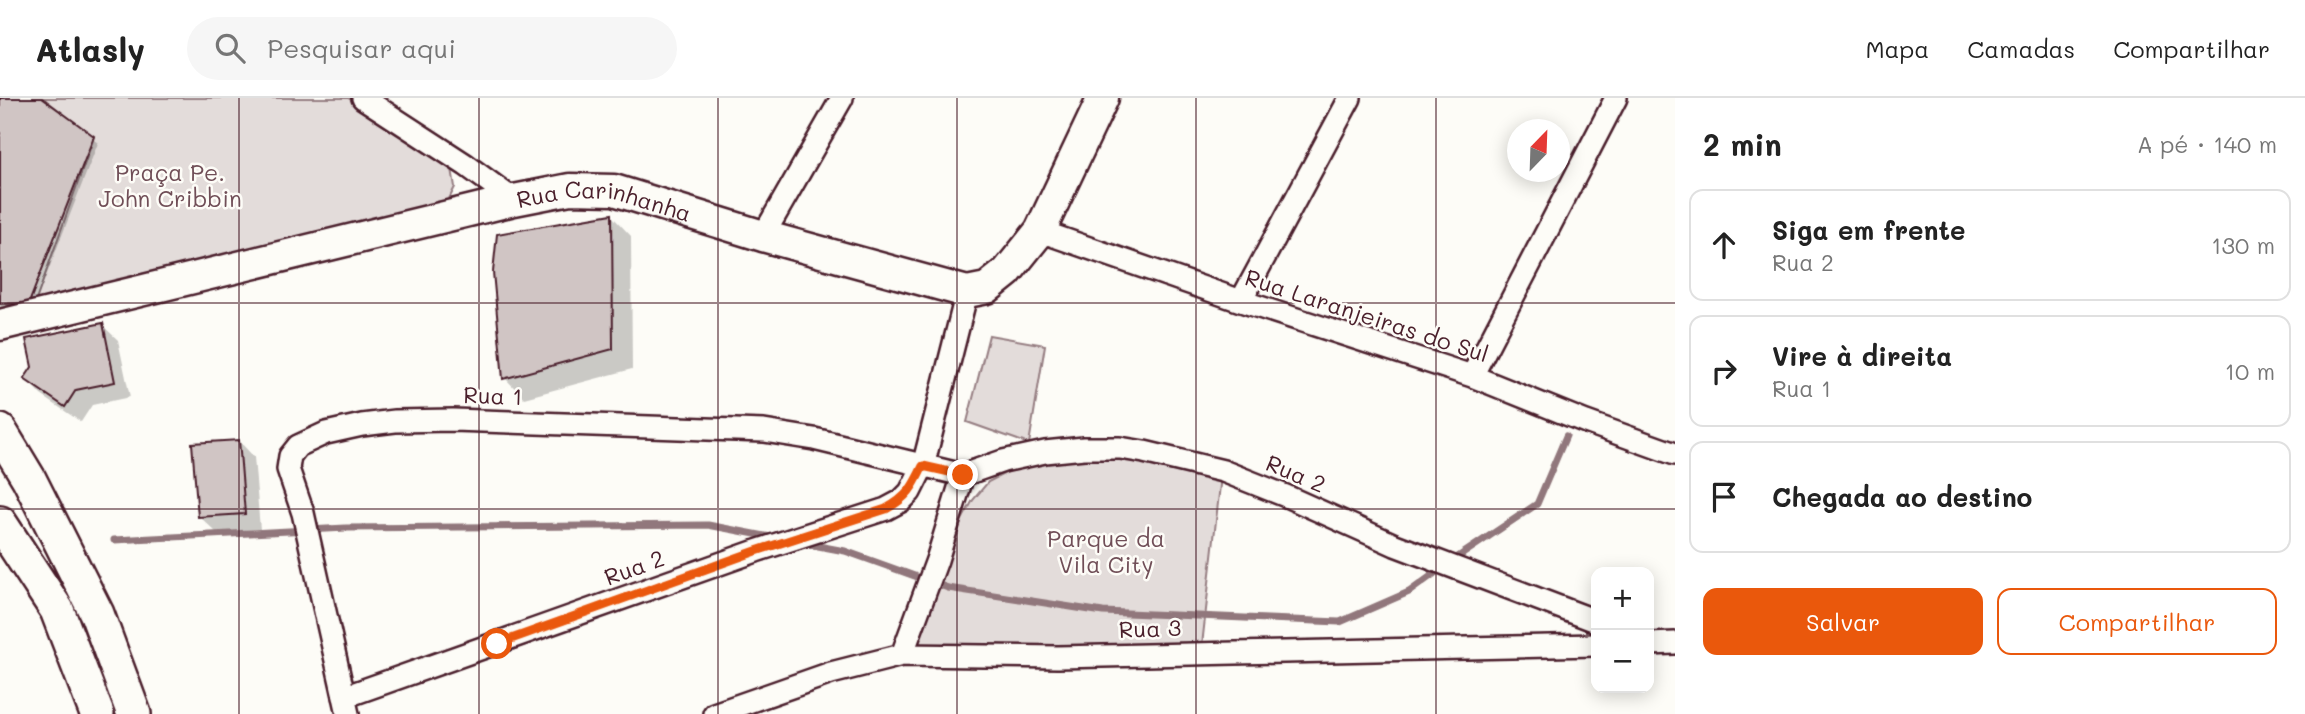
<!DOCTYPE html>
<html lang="pt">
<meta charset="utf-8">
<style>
:root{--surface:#fff;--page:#f6f6f6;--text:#222;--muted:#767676;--line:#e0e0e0;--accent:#ea580c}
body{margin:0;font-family:Mali,sans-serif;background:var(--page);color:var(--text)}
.controls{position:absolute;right:21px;bottom:21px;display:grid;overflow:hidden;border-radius:14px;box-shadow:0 4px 18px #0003}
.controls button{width:63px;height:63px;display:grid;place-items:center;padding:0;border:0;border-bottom:2px solid var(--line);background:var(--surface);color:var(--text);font:35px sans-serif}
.compass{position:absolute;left:1507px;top:21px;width:63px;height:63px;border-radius:50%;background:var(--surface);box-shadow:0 4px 18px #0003;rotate:23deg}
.stop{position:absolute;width:21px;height:21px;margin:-16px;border:5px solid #ea580c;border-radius:50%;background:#fff}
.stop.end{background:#ea580c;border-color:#fff;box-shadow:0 2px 7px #0008}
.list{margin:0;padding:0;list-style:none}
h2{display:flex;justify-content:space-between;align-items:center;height:91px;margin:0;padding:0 28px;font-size:30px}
h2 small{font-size:23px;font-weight:400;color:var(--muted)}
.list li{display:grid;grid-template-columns:46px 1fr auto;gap:21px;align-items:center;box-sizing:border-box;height:112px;margin:0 14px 14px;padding:0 14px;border:2px solid var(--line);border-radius:14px}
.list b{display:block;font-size:26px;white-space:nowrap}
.list p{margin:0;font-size:23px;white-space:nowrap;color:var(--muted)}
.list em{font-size:23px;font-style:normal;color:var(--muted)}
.actions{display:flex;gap:14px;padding:21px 28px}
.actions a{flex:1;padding:16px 0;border:2px solid var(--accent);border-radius:14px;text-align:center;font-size:24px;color:var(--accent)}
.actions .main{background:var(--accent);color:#fff}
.icon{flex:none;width:38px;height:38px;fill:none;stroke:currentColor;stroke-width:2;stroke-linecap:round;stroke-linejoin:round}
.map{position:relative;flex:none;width:1675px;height:616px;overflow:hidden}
header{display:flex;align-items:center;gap:42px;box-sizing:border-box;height:98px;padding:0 35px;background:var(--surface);border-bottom:2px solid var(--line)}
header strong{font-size:33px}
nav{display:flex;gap:38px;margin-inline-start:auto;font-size:24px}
.search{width:490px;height:63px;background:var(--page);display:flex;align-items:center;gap:18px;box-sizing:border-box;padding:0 24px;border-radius:38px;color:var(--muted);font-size:26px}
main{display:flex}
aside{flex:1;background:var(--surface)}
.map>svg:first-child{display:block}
.green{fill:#e3dcda;stroke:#967e82;stroke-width:2}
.shadow{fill:#0003}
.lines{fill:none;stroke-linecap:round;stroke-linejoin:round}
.stream{stroke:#91777b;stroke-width:7}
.building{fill:#d0c5c4;stroke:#4a1f2b;stroke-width:2}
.street-casing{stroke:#4a1f2b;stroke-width:26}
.secondary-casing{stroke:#4a1f2b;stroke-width:35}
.primary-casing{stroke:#4a1f2b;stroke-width:38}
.street{stroke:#fdfcf7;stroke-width:21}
.secondary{stroke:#fdfcf7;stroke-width:30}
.primary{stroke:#fdfcf7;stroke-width:33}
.route{stroke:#ea580c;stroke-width:9}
.grid{fill:none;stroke:#4a1f2b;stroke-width:2;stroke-opacity:0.55}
.labels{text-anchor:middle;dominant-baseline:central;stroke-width:5;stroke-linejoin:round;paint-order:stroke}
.park-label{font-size:23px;fill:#704e57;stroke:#fdfcf7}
.street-label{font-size:23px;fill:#4a1f2b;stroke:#fdfcf7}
</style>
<header>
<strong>Atlasly</strong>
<div class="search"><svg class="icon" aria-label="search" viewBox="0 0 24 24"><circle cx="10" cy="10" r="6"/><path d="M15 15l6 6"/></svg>Pesquisar aqui</div>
<nav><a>Mapa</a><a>Camadas</a><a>Compartilhar</a></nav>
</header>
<main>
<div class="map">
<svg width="1675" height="616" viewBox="0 0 1675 616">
<rect width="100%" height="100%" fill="#fdfcf7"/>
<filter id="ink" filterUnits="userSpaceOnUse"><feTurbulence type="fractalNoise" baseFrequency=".0143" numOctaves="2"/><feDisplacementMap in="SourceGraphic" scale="14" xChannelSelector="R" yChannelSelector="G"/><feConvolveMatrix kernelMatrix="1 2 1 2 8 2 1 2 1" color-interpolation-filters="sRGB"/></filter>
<g filter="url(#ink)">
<!-- green -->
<path class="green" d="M43,0h305l103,64 4,25 -11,22 -410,97 60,-169z
M989,237l56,10 -16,99 -62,-22z
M1107,355l114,23 -19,169 -146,7 -146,-5 47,-118 16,-29 15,-18 33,-17z"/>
<!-- shadow -->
<path class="shadow" d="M2,0h37l59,45 -64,164 -34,1v-207z
M612,118l19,20 1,133 -108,29 -19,-20z
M102,227l16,15 12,57 -38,8 -11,17 -40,-27 -15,-16z
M239,343l15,16 6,72 -44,3 -16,-15z"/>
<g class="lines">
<!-- stream -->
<path class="stream" d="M114,442l232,-12 362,-3 68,13
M802,445l43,8 103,37 155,24 237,10 69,-30 33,-24
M1452,463l85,-57 29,-68"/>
</g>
<!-- building -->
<path class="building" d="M0,0h42l52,38 -65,167 -29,1z
M612,116l1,135 -110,30 -10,-107 4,-38z
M103,225l12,59 -39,8 -11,17 -41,-28 8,-12 -6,-28z
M239,342l6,74 -47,3 -6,-74z"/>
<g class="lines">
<!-- street casing -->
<g class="street-casing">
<path id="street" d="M363,0l103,67 48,35
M1040,133l201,70 231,75 114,46 89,32
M763,138l79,-138
M1241,203l109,-203
M1472,278l144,-278
M963,377l40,-14 42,-9 39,-4h36l24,4 79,19 63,25 109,49 201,76
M1649,546l26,-1
M902,557l35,-95 26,-85
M344,599l412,-146 130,-42 15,-8 9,-9 13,-26 44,-174
M348,616l-45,-201 -15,-44 2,-13 8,-10 28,-13 36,-8 33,-4 58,-1 311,11 50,8 149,36
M714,616l117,-41 71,-18 156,2 538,-12"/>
</g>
<!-- secondary casing -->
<g class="secondary-casing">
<g id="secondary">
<path id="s1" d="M0,227l514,-125 56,-11 44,1 149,46 204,56 20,-4 20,-16 33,-41 63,-133"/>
</g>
</g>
<!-- primary casing -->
<g class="primary-casing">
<path id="primary" d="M0,333l29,48 68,135 37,100
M0,425l57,87 40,104"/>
</g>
<!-- street -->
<use href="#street" class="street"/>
<!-- secondary -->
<use href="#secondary" class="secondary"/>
<!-- primary -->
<use href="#primary" class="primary"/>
</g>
</g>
<g class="lines" filter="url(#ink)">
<!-- route -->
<path class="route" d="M497,546l259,-93 130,-42c22,-12 27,-22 37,-43l40,9"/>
</g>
<!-- grid -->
<path class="grid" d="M239,0v616M479,0v616M718,0v616M957,0v616M1196,0v616M1436,0v616M0,205h1675M0,411h1675"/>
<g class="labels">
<!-- park labels -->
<g class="park-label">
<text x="170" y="74">Praça Pe.<tspan x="170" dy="26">John Cribbin</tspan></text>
<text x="1106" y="440">Parque da<tspan x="1106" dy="26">Vila City</tspan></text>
</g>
<!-- street labels -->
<g class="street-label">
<text stroke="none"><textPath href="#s1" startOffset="621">Rua Carinhanha</textPath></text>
<text transform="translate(1367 217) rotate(18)">Rua Laranjeiras do Sul</text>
<text transform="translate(493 297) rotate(2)">Rua 1</text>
<text transform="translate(1296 375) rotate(23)">Rua 2</text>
<text transform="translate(634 469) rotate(-20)">Rua 2</text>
<text transform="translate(1150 530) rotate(-2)">Rua 3</text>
</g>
</g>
</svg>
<div class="controls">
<button>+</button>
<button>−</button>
</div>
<svg class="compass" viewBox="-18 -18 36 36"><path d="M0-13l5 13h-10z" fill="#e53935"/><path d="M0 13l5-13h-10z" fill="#767676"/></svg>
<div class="stop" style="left:497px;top:546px"></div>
<div class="stop end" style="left:963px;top:377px"></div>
</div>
<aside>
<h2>2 min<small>A pé · 140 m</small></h2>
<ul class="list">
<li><svg class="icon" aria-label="ahead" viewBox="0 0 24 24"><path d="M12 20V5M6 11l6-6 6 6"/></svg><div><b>Siga em frente</b><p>Rua 2</p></div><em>130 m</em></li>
<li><svg class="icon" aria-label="right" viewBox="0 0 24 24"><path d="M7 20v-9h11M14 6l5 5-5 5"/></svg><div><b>Vire à direita</b><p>Rua 1</p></div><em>10 m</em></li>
<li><svg class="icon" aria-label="arrive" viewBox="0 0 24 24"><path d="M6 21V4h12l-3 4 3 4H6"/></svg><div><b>Chegada ao destino</b></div></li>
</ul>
<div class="actions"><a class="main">Salvar</a><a>Compartilhar</a></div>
</aside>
</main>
